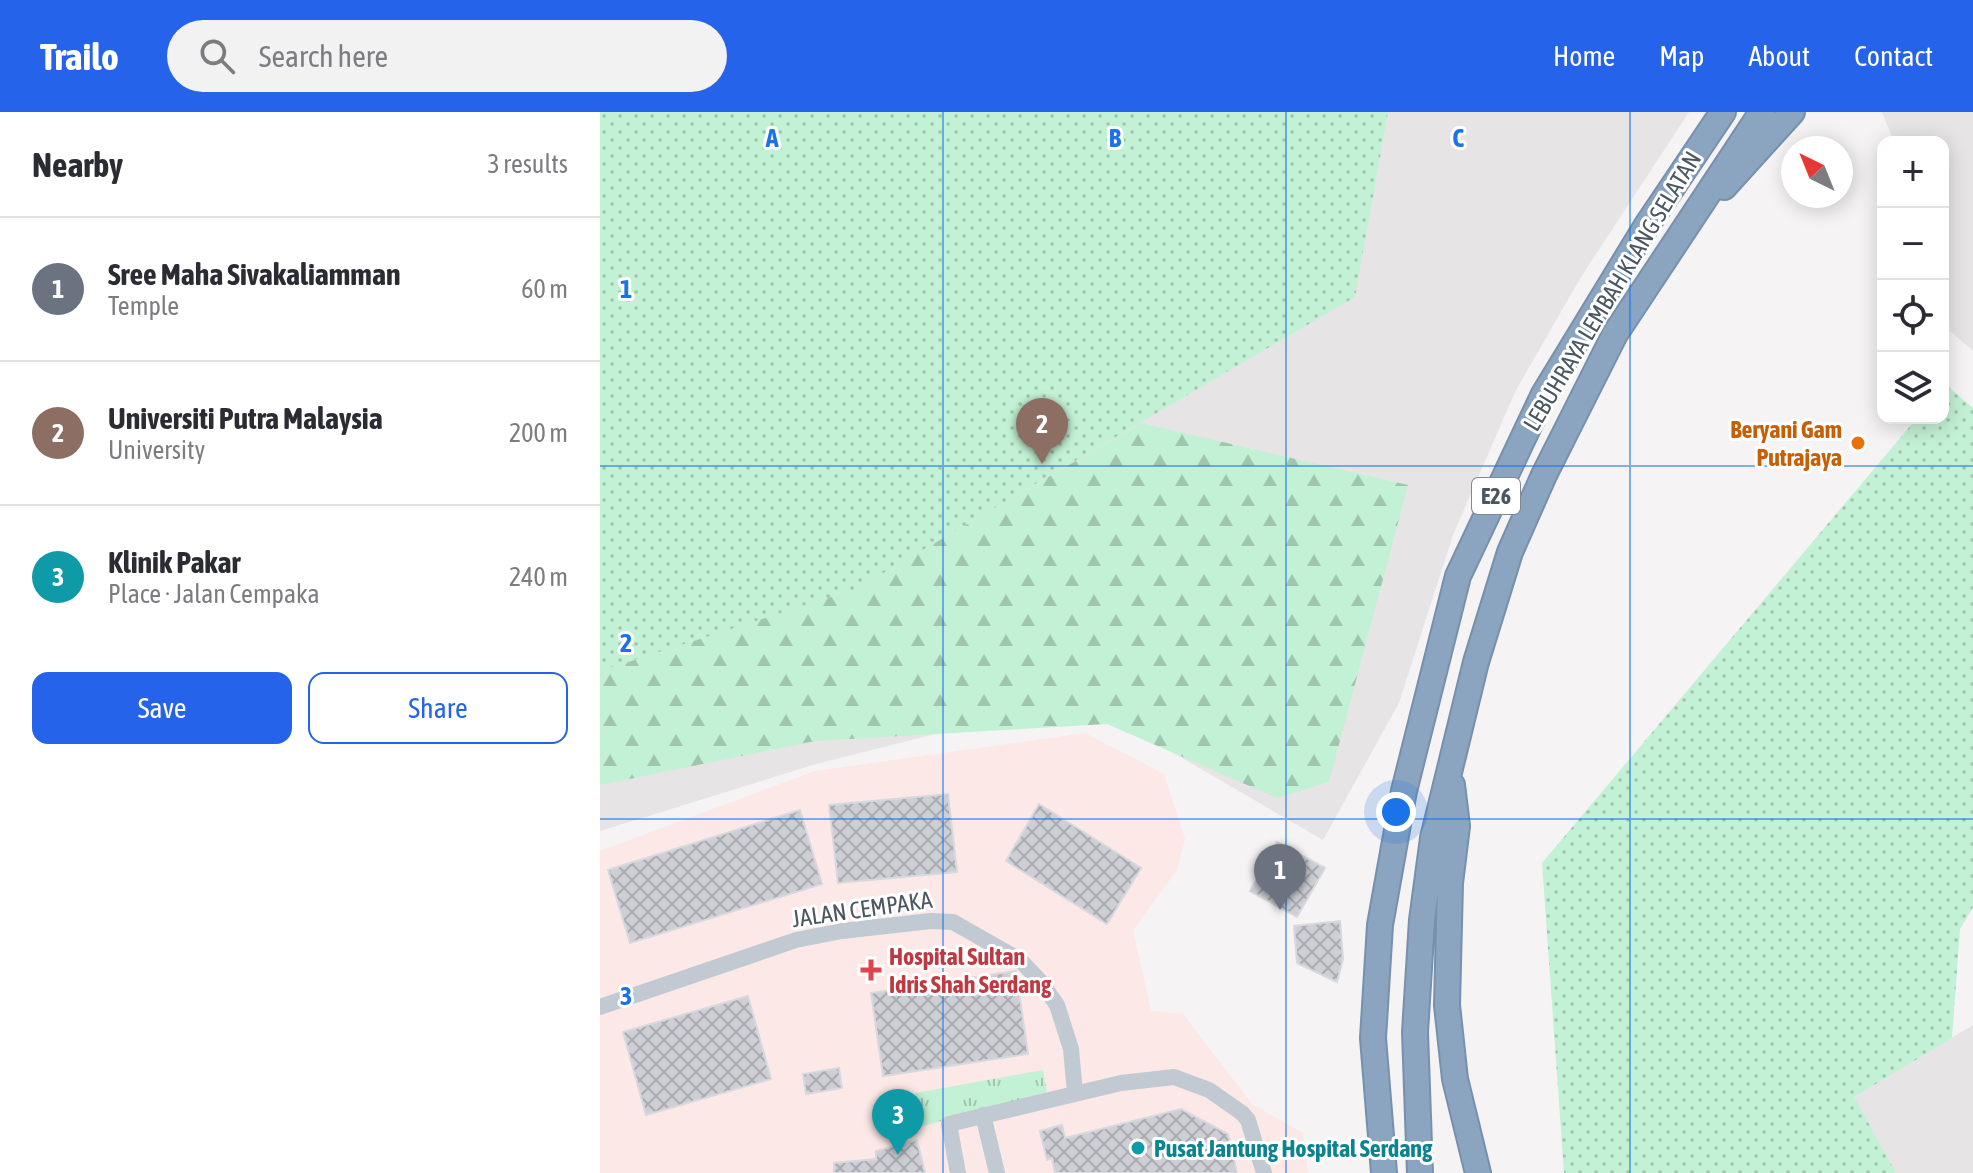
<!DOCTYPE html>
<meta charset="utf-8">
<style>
:root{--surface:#fff;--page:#f2f2f3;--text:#2b2b33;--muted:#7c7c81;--line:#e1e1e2;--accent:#2563eb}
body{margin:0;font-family:"Asap Condensed",sans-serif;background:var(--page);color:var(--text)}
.controls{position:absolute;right:24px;top:24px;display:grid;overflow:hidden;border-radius:16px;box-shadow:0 4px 20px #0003}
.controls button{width:72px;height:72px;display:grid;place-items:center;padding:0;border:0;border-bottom:2px solid var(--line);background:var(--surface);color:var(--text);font:40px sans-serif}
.compass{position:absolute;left:1181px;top:24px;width:72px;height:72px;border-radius:50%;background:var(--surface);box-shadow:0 4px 20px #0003;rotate:317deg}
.you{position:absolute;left:796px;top:700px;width:28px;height:28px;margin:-20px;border:6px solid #fff;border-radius:50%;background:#1a73e8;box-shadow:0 0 0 12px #1a73e833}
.badge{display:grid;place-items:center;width:52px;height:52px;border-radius:50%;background:var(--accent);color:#fff;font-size:26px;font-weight:700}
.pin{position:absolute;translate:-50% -66px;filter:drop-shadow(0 2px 4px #0008)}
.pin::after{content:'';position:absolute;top:42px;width:28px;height:24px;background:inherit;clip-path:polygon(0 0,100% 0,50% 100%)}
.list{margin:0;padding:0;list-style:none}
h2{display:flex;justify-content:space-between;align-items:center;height:104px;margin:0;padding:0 32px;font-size:34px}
h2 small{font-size:26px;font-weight:400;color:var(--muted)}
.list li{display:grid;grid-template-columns:52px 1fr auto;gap:24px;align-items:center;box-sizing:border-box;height:144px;padding:0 32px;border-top:2px solid var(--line)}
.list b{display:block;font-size:30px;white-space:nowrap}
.list p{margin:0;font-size:26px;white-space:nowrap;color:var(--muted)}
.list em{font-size:26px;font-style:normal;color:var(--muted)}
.actions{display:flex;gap:16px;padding:24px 32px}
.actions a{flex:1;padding:18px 0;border:2px solid var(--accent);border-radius:16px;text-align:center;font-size:28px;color:var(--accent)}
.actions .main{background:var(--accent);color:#fff}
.icon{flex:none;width:44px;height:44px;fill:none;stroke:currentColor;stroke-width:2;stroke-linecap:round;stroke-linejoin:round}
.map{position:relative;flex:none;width:1373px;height:1061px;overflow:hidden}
header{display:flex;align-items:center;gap:48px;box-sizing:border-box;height:112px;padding:0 40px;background:var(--accent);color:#fff}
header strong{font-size:38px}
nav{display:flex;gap:44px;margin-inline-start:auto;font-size:28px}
.search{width:560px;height:72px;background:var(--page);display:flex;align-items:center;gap:20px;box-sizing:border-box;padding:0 28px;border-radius:44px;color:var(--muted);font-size:30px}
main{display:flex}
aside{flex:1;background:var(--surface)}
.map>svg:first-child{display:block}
.education{fill:#e6e4e5}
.medical{fill:#fce8e6}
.grass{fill:url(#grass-dots)}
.forest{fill:url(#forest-firs)}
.park{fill:url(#park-tufts)}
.building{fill:url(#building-cross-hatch);stroke:#d7d9de;stroke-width:2}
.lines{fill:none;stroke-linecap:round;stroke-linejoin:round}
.highway-casing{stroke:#7690ad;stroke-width:28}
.minor{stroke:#c1cad2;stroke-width:16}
.highway{stroke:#8ba5c1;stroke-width:24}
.grid{fill:none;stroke:#1a73e8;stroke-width:2;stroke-opacity:0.55}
.food-dot{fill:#e8710a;stroke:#fff;stroke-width:3}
.health-dot{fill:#e0444e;stroke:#fff;stroke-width:3}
.culture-dot{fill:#0f9aa8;stroke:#fff;stroke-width:3}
.labels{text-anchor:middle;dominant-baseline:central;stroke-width:6;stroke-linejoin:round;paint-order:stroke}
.shield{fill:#fff;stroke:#808990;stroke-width:2}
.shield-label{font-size:22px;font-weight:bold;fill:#4a5661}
.street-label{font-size:24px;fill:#4a5661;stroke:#fff}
.food-label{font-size:24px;font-weight:bold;fill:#c56008;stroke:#fff;text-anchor:end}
.health-label{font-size:24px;font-weight:bold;fill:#be3a42;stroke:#fff;text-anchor:start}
.culture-label{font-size:24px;font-weight:bold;fill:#0d838f;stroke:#fff;text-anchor:start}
.grid-label{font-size:26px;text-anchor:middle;font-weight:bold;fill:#1a73e8;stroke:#fff;stroke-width:6;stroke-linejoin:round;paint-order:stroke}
</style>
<header>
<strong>Trailo</strong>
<div class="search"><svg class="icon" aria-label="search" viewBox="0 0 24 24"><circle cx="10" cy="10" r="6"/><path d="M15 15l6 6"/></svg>Search here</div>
<nav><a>Home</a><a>Map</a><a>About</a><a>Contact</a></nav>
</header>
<main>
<aside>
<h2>Nearby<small>3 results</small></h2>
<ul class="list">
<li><span class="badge" style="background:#6b7280">1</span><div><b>Sree Maha Sivakaliamman</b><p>Temple</p></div><em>60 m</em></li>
<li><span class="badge" style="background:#8d6e63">2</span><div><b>Universiti Putra Malaysia</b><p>University</p></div><em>200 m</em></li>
<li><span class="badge" style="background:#0f9aa8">3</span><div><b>Klinik Pakar</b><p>Place · Jalan Cempaka</p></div><em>240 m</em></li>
</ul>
<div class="actions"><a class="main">Save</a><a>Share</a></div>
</aside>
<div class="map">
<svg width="1373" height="1061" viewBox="0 0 1373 1061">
<defs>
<pattern id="grass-dots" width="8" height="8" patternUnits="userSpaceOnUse" patternTransform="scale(2)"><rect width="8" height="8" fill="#c3f1d5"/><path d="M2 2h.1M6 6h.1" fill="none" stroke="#a0c6b0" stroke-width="1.8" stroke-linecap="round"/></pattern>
<pattern id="forest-firs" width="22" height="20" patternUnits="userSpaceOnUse" patternTransform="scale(2)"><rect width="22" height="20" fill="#c3f1d5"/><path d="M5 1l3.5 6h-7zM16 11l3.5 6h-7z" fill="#a0c6b0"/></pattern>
<pattern id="park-tufts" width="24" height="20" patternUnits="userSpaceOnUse" patternTransform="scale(2)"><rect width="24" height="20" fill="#c3f1d5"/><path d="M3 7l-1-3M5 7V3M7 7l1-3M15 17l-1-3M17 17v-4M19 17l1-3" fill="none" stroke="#a0c6b0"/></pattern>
<pattern id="building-cross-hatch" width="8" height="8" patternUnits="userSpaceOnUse" patternTransform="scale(2)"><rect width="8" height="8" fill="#cdcfd5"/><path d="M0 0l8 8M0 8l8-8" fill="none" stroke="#a8abb0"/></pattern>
</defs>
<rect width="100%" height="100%" fill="#f5f3f3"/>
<!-- education -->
<path class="education" d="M0,0h1089l-108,165 -66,115 -62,143 -54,168 -76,137 -244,-142 -263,66 -216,67z
M1282,0h91v239l-23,-20 -7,-41v-148h-49z
M1373,913v148h-77l-43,-76z"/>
<!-- medical -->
<path class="medical" d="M485,621l79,41 21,65 -8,31 -44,60 18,81 32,3 69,90 51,29 5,40h-708v-322l215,-80z"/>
<!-- grass -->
<path class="grass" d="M0,0h788l-33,185 -499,292 -256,82z
M1345,272l28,24v499l-13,22 -8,109 -98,59 42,76h-332l-22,-310 375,-445h26z"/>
<!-- forest -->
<path class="forest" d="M541,311l267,62 -79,297 -52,16 -170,-74 -292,17 -215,44v-114l256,-82z"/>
<!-- park -->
<path class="park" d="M443,958l4,22 -149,41 -16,-34z"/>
<!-- building -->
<path class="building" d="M348,682l9,78 -119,11 -9,-78z
M439,692l102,64 -34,56 -101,-63z
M200,698l22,74 -192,59 -22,-73z
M677,730l48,26 -28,49 -47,-26z
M740,809l3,38 -6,23 -40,-19 -3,-37z
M416,859l12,83 -145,22 -12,-83z
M148,884l23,83 -125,36 -23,-83z
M239,956l3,20 -36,6 -3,-20z
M581,997l47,25 9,39h-182l-3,-15 -5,2 -7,-29 22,-6 3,13z
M317,1028l8,33h-91v-10l42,-4v-8z"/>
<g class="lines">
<!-- highway casing -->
<g class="highway-casing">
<path id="highway" d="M1124,75l68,-75
M852,673l5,41 -7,57 -3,122 8,74 23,94
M784,1061l-11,-135 7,-113 24,-134 54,-215 86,-182 103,-169 76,-113
M820,1061l-5,-141 7,-112 11,-82 43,-176 34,-110 34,-77 71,-141 147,-222"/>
</g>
<!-- minor -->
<path class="minor" d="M0,895l196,-67 46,-9 89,-10 22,1 67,38 21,22 16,23 14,44 4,44
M383,1003l14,58
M358,1061l-9,-49 172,-41 53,-6 35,13 33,23 6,7 16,53"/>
<!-- highway -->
<use href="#highway" class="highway"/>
</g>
<!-- grid -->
<path class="grid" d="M343,0v1061M686,0v1061M1030,0v1061M0,354h1373M0,707h1373"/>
<!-- markers -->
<circle class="food-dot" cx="1258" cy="331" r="8"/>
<path class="health-dot" d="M267 846h8v8h8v8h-8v8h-8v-8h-8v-8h8z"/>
<circle class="culture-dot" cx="538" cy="1036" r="8"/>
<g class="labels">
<!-- shield labels -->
<rect class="shield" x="872" y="366" width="48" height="36" rx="6"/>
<g class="shield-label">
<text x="896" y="384">E26</text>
</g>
<!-- street labels -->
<g class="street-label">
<text transform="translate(1012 179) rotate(-59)">LEBUHRAYA LEMBAH KLANG SELATAN</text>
<text transform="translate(262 797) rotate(-8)">JALAN CEMPAKA</text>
</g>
<!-- food labels -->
<g class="food-label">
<text x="1242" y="317">Beryani Gam<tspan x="1242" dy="28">Putrajaya</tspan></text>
</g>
<!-- health labels -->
<g class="health-label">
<text x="289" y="844">Hospital Sultan<tspan x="289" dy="28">Idris Shah Serdang</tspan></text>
</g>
<!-- culture labels -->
<g class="culture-label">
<text x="554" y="1036">Pusat Jantung Hospital Serdang</text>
</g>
</g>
<g class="grid-label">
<text x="172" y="35">A</text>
<text x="515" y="35">B</text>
<text x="858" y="35">C</text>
<text x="26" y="186">1</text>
<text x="26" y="540">2</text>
<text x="26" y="893">3</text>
</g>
</svg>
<div class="controls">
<button>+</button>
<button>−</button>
<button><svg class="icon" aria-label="locate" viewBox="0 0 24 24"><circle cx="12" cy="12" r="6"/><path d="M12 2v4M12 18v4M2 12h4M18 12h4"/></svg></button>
<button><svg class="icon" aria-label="layers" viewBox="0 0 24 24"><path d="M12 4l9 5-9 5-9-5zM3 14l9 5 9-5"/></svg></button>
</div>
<svg class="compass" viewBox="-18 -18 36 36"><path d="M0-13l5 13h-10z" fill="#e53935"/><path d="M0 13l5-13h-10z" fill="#7c7c81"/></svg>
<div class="you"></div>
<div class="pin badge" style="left:680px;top:798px;background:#6b7280">1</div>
<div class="pin badge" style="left:442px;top:352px;background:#8d6e63">2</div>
<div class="pin badge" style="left:298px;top:1043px;background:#0f9aa8">3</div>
</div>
</main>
